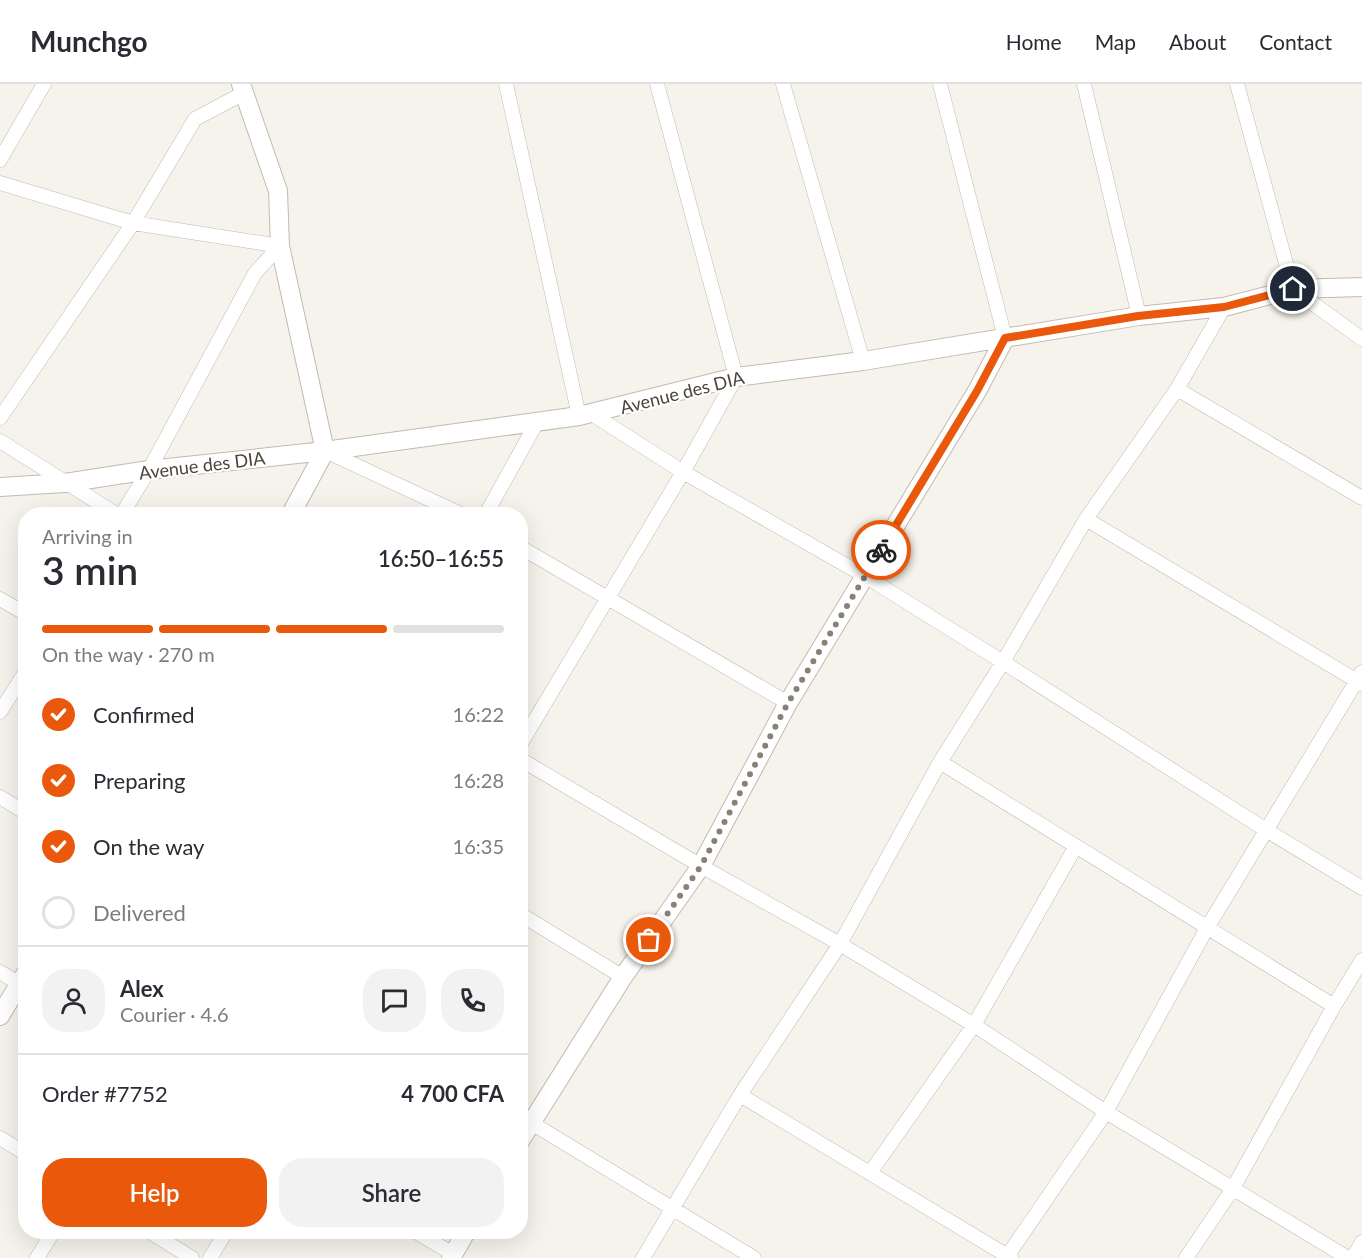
<!DOCTYPE html>
<html lang="en">
<head>
<meta charset="utf-8">
<style>
  :root { --surface:#fff; --page:#f2f2f3; --text:#2b2b33; --muted:#7c7c81; --line:#e1e1e2; --accent:#ea580c }
  body { margin:0; font-family:Lato,sans-serif; background:var(--page); color:var(--text); height:100vh; display:flex; flex-direction:column; font-size:22px; white-space:nowrap }
  * { box-sizing:border-box; margin:0 }
  p { font-size:20px; color:var(--muted) }
  .icon { flex:none; width:33px; height:33px; fill:none; stroke:currentColor; stroke-width:2; stroke-linecap:round; stroke-linejoin:round }
  .map { position:relative; flex:1; overflow:hidden }
  .drawer { position:absolute; left:18px; top:423px; width:510px; height:732px; display:flex; flex-direction:column; background:var(--surface); border-radius:24px; box-shadow:0 6px 24px #0002 }
  .drawer>* { flex:none }
  .pin { position:absolute; display:grid; place-items:center; width:51px; height:51px; color:#fff; margin:-26px; border:3px solid #fff; border-radius:50%; box-shadow:0 2px 6px #0007 }
  .courier { position:absolute; display:grid; place-items:center; width:60px; height:60px; margin:-30px; border:4px solid #ea580c; border-radius:50%; background:#fff; color:#222; box-shadow:0 2px 8px #0007 }
  .headline em { font-style:normal; font-weight:600 }
  .headline div { display:flex; flex-direction:column-reverse }
  .headline { display:flex; align-items:center; justify-content:space-between; height:102px; padding:0 24px }
  h1 { font-size:39px; font-weight:600; line-height:45px }
  .bar { display:grid; grid-template-columns:repeat(4,1fr); gap:9px 6px; align-content:center; height:72px; padding:0 24px }
  .bar i { height:8px; border-radius:4px; background:var(--line) }
  .bar .on { background:var(--accent) }
  .bar p { grid-column:span 4 }
  .line { display:flex; align-items:center; gap:15px; padding:0 24px; border-top:2px solid var(--line) }
  .line div { flex:1 }
  .round { display:grid; place-items:center; flex:none; width:63px; height:63px; border-radius:24px; background:var(--page) }
  ol { padding:0 24px; list-style:none }
  li { display:flex; align-items:center; gap:18px; height:66px }
  li p { margin-inline-start:auto }
  li .icon { padding:6px; border-radius:50%; background:var(--accent); color:#fff; stroke-width:4 }
  li:last-child { color:var(--muted) }
  li i { width:33px; height:33px; border:3px solid var(--line); border-radius:50% }
  .action { display:flex; gap:12px; margin-top:auto; padding:12px 24px }
  .action a { flex:1; height:69px; border-radius:24px; background:var(--accent); color:#fff; font-size:24px; font-weight:600; line-height:69px; text-align:center }
  .action a+a { background:var(--page); color:var(--text) }
  header { display:flex; align-items:center; gap:36px; box-sizing:border-box; height:84px; padding:0 30px; background:var(--surface); border-bottom:2px solid var(--line) }
  header strong { font-size:28px }
  nav { display:flex; gap:33px; margin-inline-start:auto; font-size:21px }
  .map>svg:first-child { display:block }
  .lines { fill:none; stroke-linecap:round; stroke-linejoin:round }
  .minor-casing { stroke:#c2bbae; stroke-width:15 }
  .tertiary-casing { stroke:#c2bbae; stroke-width:20 }
  .minor { stroke:#fff; stroke-width:14 }
  .tertiary { stroke:#fff; stroke-width:18 }
  .done { stroke:#878178; stroke-width:6; stroke-dasharray:0 10.8 }
  .route { stroke:#ea580c; stroke-width:8 }
  .labels { text-anchor:middle; dominant-baseline:central; stroke-width:4.5; stroke-linejoin:round; paint-order:stroke }
  .street-label { font-size:18px; fill:#4b4439; stroke:#fff }
</style>
</head>
<body>
<header>
<strong>Munchgo</strong>
<nav><a>Home</a><a>Map</a><a>About</a><a>Contact</a></nav>
</header>
<div class="map">
<svg width="1362" height="1174" viewBox="0 0 1362 1174">
  <rect width="100%" height="100%" fill="#f6f3ec"/>
  <g class="lines">
    <g class="minor-casing">
      <path id="minor" d="M506,0l73,332
        M783,0l80,277
        M940,0l65,254
        M1084,0l55,232
        M1237,0l56,205 69,50
        M0,76l44,-76
        M0,99l133,40 147,23
        M1177,305l185,109
        M592,330l91,58 182,104 138,86 263,168 96,58
        M0,334l133,-195 62,-104 49,-26
        M0,357l116,73
        M325,367l136,63
        M122,430l27,-44 106,-197 25,-27
        M486,430l51,-92
        M1086,435l276,165
        M520,463l268,156
        M0,515l26,15
        M0,628l26,-41
        M520,661l163,-273 53,-95 -79,-293
        M520,675l181,107 139,78 134,81 132,87 242,146
        M940,678l394,244
        M0,713l26,16
        M520,830l103,63
        M0,888l26,16
        M740,1011l271,163
        M520,1032l234,142
        M0,1054l26,16
        M870,1089l104,-148 102,-179
        M150,1148l42,26
        M416,1148l37,22
        M37,1174l16,-26
        M210,1174l16,-26
        M643,1174l97,-163 100,-151 100,-182 63,-100 83,-143 91,-130 47,-82
        M1006,1174l100,-146 101,-184 155,-256
        M1186,1174l46,-68 102,-184 28,-46
        M1353,1174l9,-16"/>
    </g>
    <g class="tertiary-casing">
      <path id="tertiary" d="M241,0l37,107 2,55 45,205 -34,63
        M0,403l65,-4 84,-13 176,-19 254,-35 157,-39 127,-16 276,-45 85,-9 69,-18 69,-2
        M0,932l26,-43
        M520,1057l103,-164 78,-111 87,-163 189,-312 28,-53
        M451,1174l15,-26"/>
    </g>
    <use href="#minor" class="minor"/>
    <use href="#tertiary" class="tertiary"/>
  </g>
  <g class="lines">
    <path class="done" d="M649,856l52,-74 87,-163 93,-153"/>
    <path class="route" d="M881,466l96,-159 28,-53 133,-22 86,-9 69,-18"/>
  </g>
  <g class="labels">
    <g class="street-label">
      <text transform="translate(682 308) rotate(-14)">Avenue des DIA</text>
      <text transform="translate(202 381) rotate(-7)">Avenue des DIA</text>
    </g>
  </g>
</svg>
<div class="pin" style="left:649px;top:856px;background:#ea580c"><svg class="icon" aria-label="bag" viewBox="0 0 24 24"><path d="M5 8h14l-1 12H6zM9 8a3 3 0 0 1 6 0"/></svg></div>
<div class="pin" style="left:1293px;top:205px;background:#1f2937"><svg class="icon" aria-label="home" viewBox="0 0 24 24"><path d="M3 11l9-7 9 7M6 9v11h12V9"/></svg></div>
<div class="courier" style="left:881px;top:466px"><svg class="icon" aria-label="bike" viewBox="0 0 24 24"><circle cx="6" cy="16" r="4"/><circle cx="18" cy="16" r="4"/><path d="M6 16l4-8h5l3 8M10 8l3 8H6M13 5h3"/></svg></div>
<section class="drawer">
<div class="headline"><div><h1>3 min</h1><p>Arriving in</p></div><em>16:50–16:55</em></div>
<div class="bar"><i class="on"></i><i class="on"></i><i class="on"></i><i></i><p>On the way · 270 m</p></div>
<ol>
<li><svg class="icon" aria-label="check" viewBox="0 0 24 24"><path d="M5 12l5 5 9-10"/></svg>Confirmed<p>16:22</p></li>
<li><svg class="icon" aria-label="check" viewBox="0 0 24 24"><path d="M5 12l5 5 9-10"/></svg>Preparing<p>16:28</p></li>
<li><svg class="icon" aria-label="check" viewBox="0 0 24 24"><path d="M5 12l5 5 9-10"/></svg>On the way<p>16:35</p></li>
<li><i></i>Delivered</li>
</ol>
<div class="line" style="height:108px"><a class="round"><svg class="icon" aria-label="person" viewBox="0 0 24 24"><circle cx="12" cy="8" r="4"/><path d="M4 21q1-7 8-7t8 7"/></svg></a><div><b>Alex</b><p>Courier · 4.6</p></div><a class="round"><svg class="icon" aria-label="chat" viewBox="0 0 24 24"><path d="M4 5h16v11H9l-5 4z"/></svg></a><a class="round"><svg class="icon" aria-label="phone" viewBox="0 0 24 24"><path d="M5 4h4l2 5-3 2q2 4 5 5l2-3 5 2v4C11 20 4 13 5 4z"/></svg></a></div>
<div class="line" style="height:78px"><div>Order #7752</div><b>4 700 CFA</b></div>
<div class="action"><a>Help</a><a>Share</a></div>
</section>
</div>
</body>
</html>
